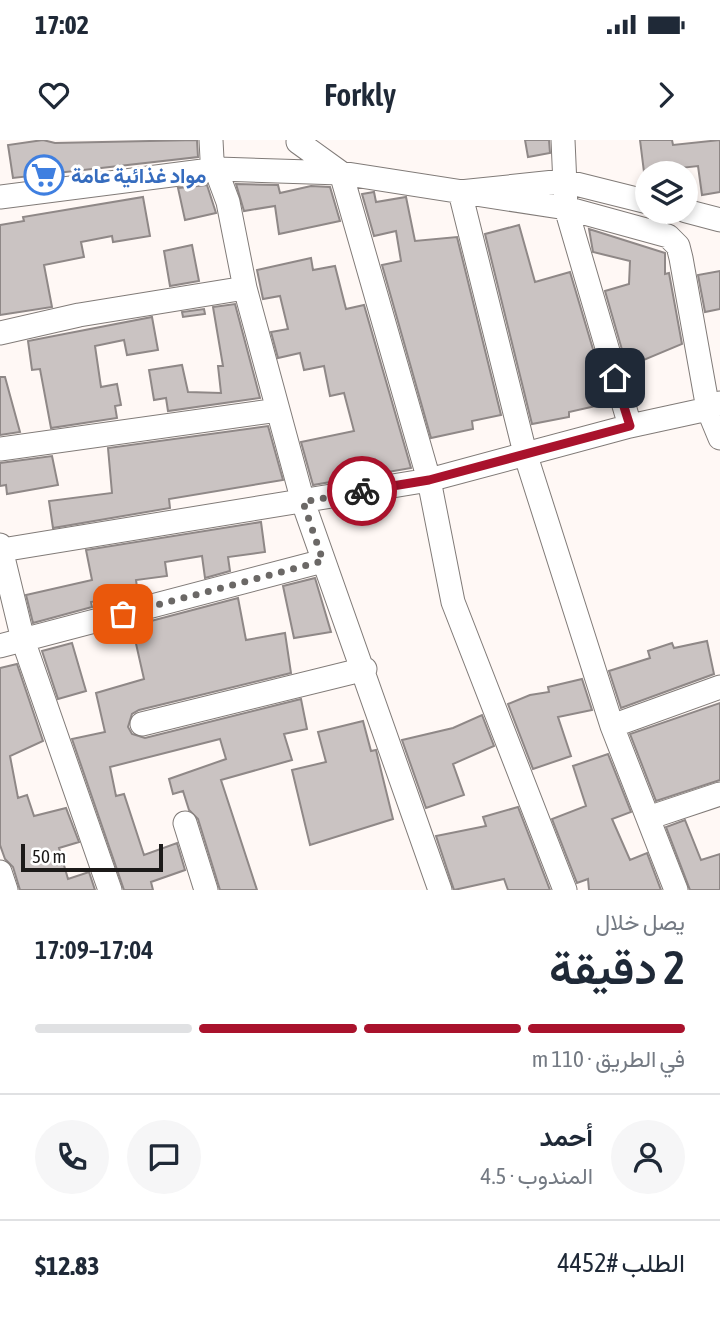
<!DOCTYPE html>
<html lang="ar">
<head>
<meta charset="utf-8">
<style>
  :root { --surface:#fff; --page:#f6f6f7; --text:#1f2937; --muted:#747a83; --line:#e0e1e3; --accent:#a9122c }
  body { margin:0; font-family:"Asap Condensed",Vazirmatn,sans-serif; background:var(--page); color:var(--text); direction:rtl; height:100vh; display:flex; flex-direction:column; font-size:26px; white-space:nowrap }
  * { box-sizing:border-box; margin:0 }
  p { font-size:23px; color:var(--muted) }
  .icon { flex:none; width:38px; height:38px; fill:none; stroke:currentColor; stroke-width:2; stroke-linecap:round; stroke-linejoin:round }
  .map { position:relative; height:750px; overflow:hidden; direction:ltr }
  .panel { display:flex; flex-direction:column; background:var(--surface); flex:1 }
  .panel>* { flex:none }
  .fabs { position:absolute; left:635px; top:21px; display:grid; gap:14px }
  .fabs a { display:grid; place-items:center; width:63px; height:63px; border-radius:50%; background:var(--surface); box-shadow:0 4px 10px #0003; font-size:35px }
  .scale { position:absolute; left:21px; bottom:18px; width:142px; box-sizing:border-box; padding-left:7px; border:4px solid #1c1a19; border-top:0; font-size:19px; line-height:24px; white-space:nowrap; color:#1c1a19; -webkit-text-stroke:5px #fff; paint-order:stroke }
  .pin { position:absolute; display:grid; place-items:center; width:60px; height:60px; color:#fff; margin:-30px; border-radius:14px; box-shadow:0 4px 10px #0006 }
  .courier { position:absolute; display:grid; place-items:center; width:70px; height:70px; margin:-35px; border:5px solid #a9122c; border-radius:50%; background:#fff; color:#222; box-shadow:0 2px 9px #0007 }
  .head em { font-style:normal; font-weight:600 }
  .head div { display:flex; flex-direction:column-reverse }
  .head { display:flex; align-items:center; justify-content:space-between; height:119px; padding:0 35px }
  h1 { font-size:46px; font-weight:600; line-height:52px }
  .bar { display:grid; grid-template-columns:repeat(4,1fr); gap:10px 7px; align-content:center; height:84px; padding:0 35px }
  .bar i { height:9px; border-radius:5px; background:var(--line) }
  .bar .on { background:var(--accent) }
  .bar p { grid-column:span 4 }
  .line { display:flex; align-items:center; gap:18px; padding:0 35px; border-top:2px solid var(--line) }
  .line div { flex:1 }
  .round { display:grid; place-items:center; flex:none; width:74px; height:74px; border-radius:37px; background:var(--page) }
  .status { display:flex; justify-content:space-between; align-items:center; height:49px; padding:0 35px; background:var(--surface); direction:ltr }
  .status svg { height:19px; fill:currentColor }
  header { display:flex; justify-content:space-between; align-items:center; height:91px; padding:0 35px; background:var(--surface); font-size:32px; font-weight:600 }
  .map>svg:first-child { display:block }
  .building { fill:#cac3c2; stroke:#8f8887; stroke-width:2 }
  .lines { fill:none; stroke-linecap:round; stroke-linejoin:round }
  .minor-casing { stroke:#817b78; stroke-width:25 }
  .minor { stroke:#fff; stroke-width:23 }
  .done { stroke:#6b6866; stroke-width:7; stroke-dasharray:0 12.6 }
  .route { stroke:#a9122c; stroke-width:9 }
  .labels { text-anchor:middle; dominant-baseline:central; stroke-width:6; stroke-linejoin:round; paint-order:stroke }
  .shop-label { font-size:21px; font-weight:bold; fill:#366cbe; stroke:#fff; text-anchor:start }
</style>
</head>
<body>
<div class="status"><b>17:02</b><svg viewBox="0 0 49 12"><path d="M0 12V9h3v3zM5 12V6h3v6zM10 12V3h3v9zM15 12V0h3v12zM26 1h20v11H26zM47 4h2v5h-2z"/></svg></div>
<header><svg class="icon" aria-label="forward" viewBox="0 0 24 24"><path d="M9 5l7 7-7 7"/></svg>Forkly<svg class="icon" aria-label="heart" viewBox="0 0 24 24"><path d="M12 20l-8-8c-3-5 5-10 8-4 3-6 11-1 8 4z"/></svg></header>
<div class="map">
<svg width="720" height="750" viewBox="0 0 720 750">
  <rect width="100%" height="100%" fill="#fff8f5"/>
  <path class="building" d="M43,0l12,3 142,-3 1,17 -185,21 -5,-33z
    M525,0h24l1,13 -22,4z
    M640,0h32l1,5 47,-5v52l-18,3 -4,-29 -54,6z
    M236,44l42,1 2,8 31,-7 19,1 10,34 -61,13 -4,-28 -31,5z
    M207,45l9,28 -31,7 -7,-32z
    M374,52l2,10 30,-5 9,44 42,-4 44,178 -29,6 1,8 -42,9 -49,-173 19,-4 -5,-30 -22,5 -12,-42z
    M143,57l7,39 -37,6 -1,-6 -31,6 3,15 -40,8 8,42 -52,8v-90l24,-4 -1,-4z
    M519,85l16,57 35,-10 39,131 -40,9v5l-37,7 -47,-190z
    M589,89l76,24v21l4,-1 13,71 -55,23 -22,-76 24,-7 1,-23 -37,-9z
    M192,105l7,36 -29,5 -6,-35z
    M311,118l2,12 22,-4 11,43 18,-4 47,163 -98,17 -12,-43 53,-11 -10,-38 -14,3 -6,-30 -20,4 -4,-17 -22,5 -7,-26 17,-3 -8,-33 -17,3 -6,-29z
    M720,131v38l-15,3 -7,-37z
    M235,164l25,94 -92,13 -2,-13 -12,2 -5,-30 33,-5 6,27 33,1 -3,-27h5l-10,-59z
    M204,169l1,5 -22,3 -1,-5z
    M152,177l6,33 -31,5 -3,-15 -29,6 6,41 16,-3 4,21 -6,1 2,12 -66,10 -11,-59 -8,1 -4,-29z
    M0,237h5l15,55 -20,3z
    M268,286l15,54 -114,19 1,9 -117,20 -4,-27 63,-8 -4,-45z
    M52,316l6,29 -51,9 -1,-9 -6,1v-23z
    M261,382l4,30 -37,5 2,14 -25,7 -3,-22 -37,6 2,14 -31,4 2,14 -47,8 1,5 -59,16 -7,-28 66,-15 -6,-30z
    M315,438l16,54 -37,6 -11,-52z
    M238,458l8,42 39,-7 6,40 -152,37 -7,4 -4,13 4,7 13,4 156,-39 6,30 -23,5 8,26 -71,20 36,110h-37l-22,-71 -9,-9 -6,-19 -10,3 -4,-15 57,-20 -6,-20 -110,28 6,29 8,-2 20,61 33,-12 8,27 -34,12 2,8h-29l-52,-151 33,-7 -9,-39 48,-14 -12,-53z
    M707,501l7,33 -93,34 -12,-37 41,-13 -2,-7 24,-8 2,5z
    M72,503l14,48 -28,8 -16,-48z
    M17,524l26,77 -33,15 8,42 9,-3 7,21 32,-8 13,34 -20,6 9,31 21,-7 6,18h-75l-7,-23 -8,-8 -5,-14v-177z
    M582,539l10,31 -34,7 13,39 -38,13 -25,-65 22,-9 19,-3 -1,-5z
    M720,563v77l-64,21 -26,-67z
    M482,575l12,31 -41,18 11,31 -38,13 -24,-68 51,-12z
    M363,581l8,30 5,-1 17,69 -83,26 -18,-75 34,-8 -8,-30z
    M608,614l23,58 -19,7 18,41 17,-7 14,37h-72l-1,-11 -11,4 -25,-64 34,-13 -13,-40z
    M518,667l32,83h-42l-4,-11 -50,11 -18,-54 50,-10 -3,-9z
    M685,680l16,40 19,-6v36h-30l-24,-63z"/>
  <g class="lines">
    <g class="minor-casing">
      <path id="minor" d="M211,0l1,19 16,43 17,86 58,214 137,388
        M298,2l43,31 88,307 24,122 112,288
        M0,57l218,-28 123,4 225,35 102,28 10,10 3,12 27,151 12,29
        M648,62l-84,-21 -104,11 65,261 87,273 64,164
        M686,71l34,9
        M0,193l79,-18 166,-27
        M630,286l78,-17 12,-6
        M0,309l278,-39
        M0,405l23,95 87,250
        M2,410l427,-70 201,-54 -64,-218 -3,-68
        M0,506l323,-85
        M142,584l223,-55
        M612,586l108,-39
        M648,678l72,-24
        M185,683l21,67
        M0,732l6,18"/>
    </g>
    <use href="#minor" class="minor"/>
  </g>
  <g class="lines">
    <path class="done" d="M123,474l200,-53 -20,-59 59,-11"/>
    <path class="route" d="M362,351l67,-11 201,-54 -15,-48"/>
  </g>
  <defs>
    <g id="supermarket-ring" transform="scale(2.0125)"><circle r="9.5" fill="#fff" stroke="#3f7fe0" stroke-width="1.5"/><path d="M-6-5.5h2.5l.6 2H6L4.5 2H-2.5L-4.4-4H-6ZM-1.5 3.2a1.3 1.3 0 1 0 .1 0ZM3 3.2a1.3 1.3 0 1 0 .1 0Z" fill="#3f7fe0"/></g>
  </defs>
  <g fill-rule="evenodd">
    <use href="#supermarket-ring" x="44" y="35"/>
  </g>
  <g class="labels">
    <g class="shop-label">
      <text x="71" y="35">مواد غذائية عامة</text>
    </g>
  </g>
</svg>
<div class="fabs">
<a><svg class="icon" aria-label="layers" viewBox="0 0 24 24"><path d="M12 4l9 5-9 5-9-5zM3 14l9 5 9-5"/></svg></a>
</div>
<div class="scale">50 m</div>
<div class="pin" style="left:123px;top:474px;background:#ea580c"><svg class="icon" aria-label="bag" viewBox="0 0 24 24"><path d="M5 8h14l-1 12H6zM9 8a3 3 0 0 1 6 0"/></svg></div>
<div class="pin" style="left:615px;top:238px;background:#1f2937"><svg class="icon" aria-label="home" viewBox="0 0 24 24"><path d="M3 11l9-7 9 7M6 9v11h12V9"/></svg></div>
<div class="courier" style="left:362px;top:351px"><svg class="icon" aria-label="bike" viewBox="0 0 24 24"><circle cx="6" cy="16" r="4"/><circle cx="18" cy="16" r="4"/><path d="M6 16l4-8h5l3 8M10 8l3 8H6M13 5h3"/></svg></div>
</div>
<section class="panel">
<div class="head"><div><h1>2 دقيقة</h1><p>يصل خلال</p></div><em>17:04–17:09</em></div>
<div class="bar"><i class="on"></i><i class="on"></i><i class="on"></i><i></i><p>في الطريق · 110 m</p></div>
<div class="line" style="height:126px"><a class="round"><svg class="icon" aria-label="person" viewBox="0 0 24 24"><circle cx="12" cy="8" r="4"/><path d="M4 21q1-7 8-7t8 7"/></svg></a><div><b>أحمد</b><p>المندوب · 4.5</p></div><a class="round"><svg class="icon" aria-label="chat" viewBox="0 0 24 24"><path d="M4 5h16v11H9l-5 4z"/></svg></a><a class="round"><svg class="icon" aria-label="phone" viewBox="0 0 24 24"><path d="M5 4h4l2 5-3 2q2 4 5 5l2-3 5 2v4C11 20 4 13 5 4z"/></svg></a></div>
<div class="line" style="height:91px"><div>الطلب #4452</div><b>$12.83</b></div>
</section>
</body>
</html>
